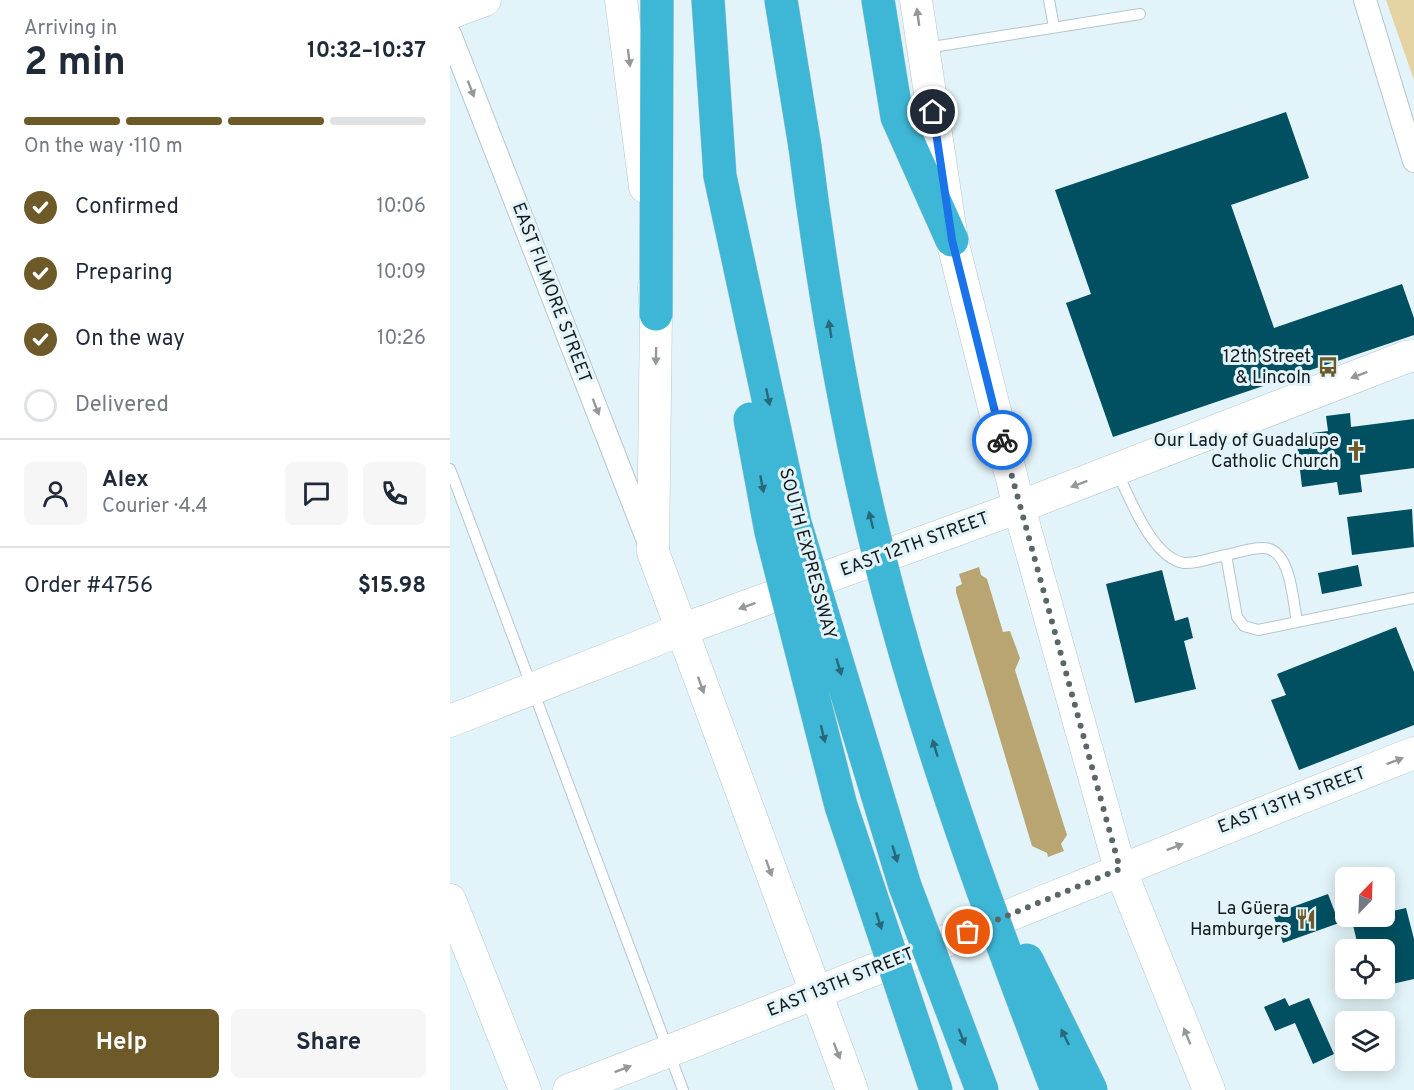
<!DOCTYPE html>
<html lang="en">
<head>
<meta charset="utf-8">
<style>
  :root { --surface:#fff; --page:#f6f6f7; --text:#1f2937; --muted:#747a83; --line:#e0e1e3; --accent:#6d5a28 }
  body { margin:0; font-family:Overpass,sans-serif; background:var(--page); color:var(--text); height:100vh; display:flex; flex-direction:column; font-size:22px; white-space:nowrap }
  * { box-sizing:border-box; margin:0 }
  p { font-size:20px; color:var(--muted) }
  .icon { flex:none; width:33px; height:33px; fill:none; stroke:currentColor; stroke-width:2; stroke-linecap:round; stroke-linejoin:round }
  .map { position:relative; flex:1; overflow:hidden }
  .side { display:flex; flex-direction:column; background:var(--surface); width:450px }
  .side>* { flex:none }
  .needle { width:39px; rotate:23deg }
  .fabs { position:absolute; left:885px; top:867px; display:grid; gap:12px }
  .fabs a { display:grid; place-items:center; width:60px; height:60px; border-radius:9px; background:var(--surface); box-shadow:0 3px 15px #0003; font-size:30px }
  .pin { position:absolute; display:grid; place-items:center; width:51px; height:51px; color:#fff; margin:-26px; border:3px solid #fff; border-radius:50%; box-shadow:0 2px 6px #0007 }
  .courier { position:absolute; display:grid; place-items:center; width:60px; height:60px; margin:-30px; border:4px solid #1a73e8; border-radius:50%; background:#fff; color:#222; box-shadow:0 2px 8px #0007 }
  .summary em { font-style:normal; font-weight:700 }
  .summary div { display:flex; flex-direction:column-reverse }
  .summary { display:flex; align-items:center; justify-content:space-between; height:102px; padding:0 24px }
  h1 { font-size:39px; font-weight:700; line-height:45px }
  .bar { display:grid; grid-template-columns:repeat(4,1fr); gap:9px 6px; align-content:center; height:72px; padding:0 24px }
  .bar i { height:8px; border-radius:4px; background:var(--line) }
  .bar .selected { background:var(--accent) }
  .bar p { grid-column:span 4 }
  .line { display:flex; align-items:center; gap:15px; padding:0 24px; border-top:2px solid var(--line) }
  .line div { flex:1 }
  .round { display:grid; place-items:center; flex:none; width:63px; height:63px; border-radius:9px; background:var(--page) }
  ol { padding:0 24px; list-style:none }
  li { display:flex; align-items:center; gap:18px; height:66px }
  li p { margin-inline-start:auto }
  li .icon { padding:6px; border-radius:50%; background:var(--accent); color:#fff; stroke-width:4 }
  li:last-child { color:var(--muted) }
  li i { width:33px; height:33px; border:3px solid var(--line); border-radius:50% }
  .action { display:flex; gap:12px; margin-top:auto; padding:12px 24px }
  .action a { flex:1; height:69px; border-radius:9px; background:var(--accent); color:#fff; font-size:24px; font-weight:700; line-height:69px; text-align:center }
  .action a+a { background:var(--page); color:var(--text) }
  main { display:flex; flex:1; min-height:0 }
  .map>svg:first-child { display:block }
  .green { fill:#e6d3a3 }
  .water { fill:#b9a572 }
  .building { fill:#015061 }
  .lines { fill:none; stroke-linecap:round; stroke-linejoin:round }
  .lane-casing { stroke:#b5c6cb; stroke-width:12 }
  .street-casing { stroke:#b5c6cb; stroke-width:24 }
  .secondary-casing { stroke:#b5c6cb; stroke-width:33 }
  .highway-casing { stroke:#d0d1d1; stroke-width:34 }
  .lane { stroke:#fff; stroke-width:10 }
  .street { stroke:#fff; stroke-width:22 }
  .secondary { stroke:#fff; stroke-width:32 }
  .highway { stroke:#3eb7d6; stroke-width:33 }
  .highway-bridge-casing { stroke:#d0d1d1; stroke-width:34; stroke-linecap:butt }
  .highway-bridge { stroke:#3eb7d6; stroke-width:33 }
  .oneway { fill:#959898 }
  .oneway2 { fill:#286878 }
  .done { stroke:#5b6669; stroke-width:6; stroke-dasharray:0 10.8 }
  .route { stroke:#1a73e8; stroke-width:8 }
  .labels { text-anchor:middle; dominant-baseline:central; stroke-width:6; stroke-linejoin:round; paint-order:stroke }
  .street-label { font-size:18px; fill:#131a1b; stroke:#e2f4f9 }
  .poi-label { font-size:18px; fill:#131a1b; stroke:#e2f4f9; text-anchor:end }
</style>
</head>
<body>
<main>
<section class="side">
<div class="summary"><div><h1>2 min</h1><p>Arriving in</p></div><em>10:32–10:37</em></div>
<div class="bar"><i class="selected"></i><i class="selected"></i><i class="selected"></i><i></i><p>On the way · 110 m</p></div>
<ol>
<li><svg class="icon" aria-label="check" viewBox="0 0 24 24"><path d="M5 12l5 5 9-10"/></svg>Confirmed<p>10:06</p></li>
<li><svg class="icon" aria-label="check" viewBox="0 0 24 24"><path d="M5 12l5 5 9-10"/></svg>Preparing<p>10:09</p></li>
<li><svg class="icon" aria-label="check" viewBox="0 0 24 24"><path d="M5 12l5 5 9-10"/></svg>On the way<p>10:26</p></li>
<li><i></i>Delivered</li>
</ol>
<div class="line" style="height:108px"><a class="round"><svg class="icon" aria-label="person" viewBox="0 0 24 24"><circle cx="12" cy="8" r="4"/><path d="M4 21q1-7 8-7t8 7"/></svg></a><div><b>Alex</b><p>Courier · 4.4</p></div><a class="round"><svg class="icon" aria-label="chat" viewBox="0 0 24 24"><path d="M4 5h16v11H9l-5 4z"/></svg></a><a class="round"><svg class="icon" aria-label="phone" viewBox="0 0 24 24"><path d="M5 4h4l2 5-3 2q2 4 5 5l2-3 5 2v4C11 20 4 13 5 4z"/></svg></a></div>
<div class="line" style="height:78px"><div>Order #4756</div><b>$15.98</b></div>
<div class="action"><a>Help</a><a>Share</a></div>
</section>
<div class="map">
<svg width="964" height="1090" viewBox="0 0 964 1090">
  <rect width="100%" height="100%" fill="#e2f4f9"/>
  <path class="green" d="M936,0h28v80z"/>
  <path class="water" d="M529,567l2,8 6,4 16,53 7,-1 10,27 -5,12 52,165 -6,9 3,7 -16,6 -1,-4 -15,-7 -76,-254v-5l6,-3 -3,-10z"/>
  <path class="building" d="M836,112l23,66 -78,27 43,123 128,-44 12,34v17l-301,102 -47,-134 25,-9 -36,-104z
    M900,413l1,14 63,-8v49l-54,7 2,17 -23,3 -2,-13 -35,5 -6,-52 32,-4 -2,-15z
    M962,509l2,38 -62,8 -5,-38z
    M908,565l4,21 -40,8 -4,-21z
    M712,570l13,51 13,-4 5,21 -9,3 12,48 -61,14 -29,-119z
    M946,627l18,45v53l-115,45 -28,-70 15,-5 -9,-21z
    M878,894l11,29 -56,20 -10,-29z
    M956,908l8,31v40l-22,5 -4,-18 -4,1v-17h-25l-7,-29 32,-5v-3z
    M835,998l4,8 20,-8 25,56 -21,10 -18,-41 -20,8 -11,-24z"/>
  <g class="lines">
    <g class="lane-casing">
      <path id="lane" d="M599,0l5,27
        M476,48l214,-34
        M0,469l233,621
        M667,472c13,26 35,86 67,91 12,1 30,-6 42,-8l11,62 7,9 14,4 156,-32
        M776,555c12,-2 26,-8 38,-7 27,1 29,53 33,74"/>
    </g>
    <g class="street-casing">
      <path id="street" d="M915,0l49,161
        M0,34l198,507"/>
    </g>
    <g class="secondary-casing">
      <path id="secondary" d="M171,0l24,187
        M466,0l36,240 67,267 101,362 89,221
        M0,13l35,-13
        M204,287l2,27 -3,238 199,538
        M0,721l231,-91 338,-123 387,-150 8,-1
        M0,900l75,190
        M119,1090c283,-109 563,-226 845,-337"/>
    </g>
    <g class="highway-casing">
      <path id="highway" d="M258,0l12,176
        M331,0l24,147
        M428,0l19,117 55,123
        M206,314l1,-314"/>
    </g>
    <use href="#lane" class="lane"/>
    <use href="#street" class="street"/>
    <use href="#secondary" class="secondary"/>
    <use href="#highway" class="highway"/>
    <g class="highway-bridge-casing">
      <path id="highway-bridge" d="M355,147c20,160 48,318 91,473 44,160 102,315 161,470
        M270,176l75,347 110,363 77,204
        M300,419l21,113 70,274 95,284
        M577,960l64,130"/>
    </g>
    <use href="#highway-bridge" class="highway-bridge"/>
  </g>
  <defs><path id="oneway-solid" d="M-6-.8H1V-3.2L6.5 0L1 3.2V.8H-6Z" transform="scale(1.5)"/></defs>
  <g class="oneway">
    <use href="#oneway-solid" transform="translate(468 17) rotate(-98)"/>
    <use href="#oneway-solid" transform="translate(179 58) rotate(83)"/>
    <use href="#oneway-solid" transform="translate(21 89) rotate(69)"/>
    <use href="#oneway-solid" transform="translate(206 356) rotate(91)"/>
    <use href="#oneway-solid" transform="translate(909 375) rotate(159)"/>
    <use href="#oneway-solid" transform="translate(146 407) rotate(69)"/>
    <use href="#oneway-solid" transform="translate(629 484) rotate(159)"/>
    <use href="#oneway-solid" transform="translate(297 606) rotate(160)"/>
    <use href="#oneway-solid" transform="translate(251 685) rotate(70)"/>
    <use href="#oneway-solid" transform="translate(945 761) rotate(-21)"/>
    <use href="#oneway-solid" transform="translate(725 847) rotate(-21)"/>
    <use href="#oneway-solid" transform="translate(319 868) rotate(70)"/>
    <use href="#oneway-solid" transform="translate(737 1036) rotate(-112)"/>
    <use href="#oneway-solid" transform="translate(387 1051) rotate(69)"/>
    <use href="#oneway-solid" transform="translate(173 1069) rotate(-21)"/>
  </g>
  <g class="oneway2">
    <use href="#oneway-solid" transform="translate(380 329) rotate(-99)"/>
    <use href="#oneway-solid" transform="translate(318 397) rotate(78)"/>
    <use href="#oneway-solid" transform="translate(312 484) rotate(79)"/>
    <use href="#oneway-solid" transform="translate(421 520) rotate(-104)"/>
    <use href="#oneway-solid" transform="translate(389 667) rotate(73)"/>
    <use href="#oneway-solid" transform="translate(373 734) rotate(76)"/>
    <use href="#oneway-solid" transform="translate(485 748) rotate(-107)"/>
    <use href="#oneway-solid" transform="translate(445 854) rotate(73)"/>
    <use href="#oneway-solid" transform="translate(429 921) rotate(72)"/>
    <use href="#oneway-solid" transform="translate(512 1037) rotate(69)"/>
    <use href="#oneway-solid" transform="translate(615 1037) rotate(-116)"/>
  </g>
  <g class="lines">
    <path class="done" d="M518,932l152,-63 -118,-429"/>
    <path class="route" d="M483,112l19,128 50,200"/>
  </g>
  <defs>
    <g id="bus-bare" transform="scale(1.62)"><path d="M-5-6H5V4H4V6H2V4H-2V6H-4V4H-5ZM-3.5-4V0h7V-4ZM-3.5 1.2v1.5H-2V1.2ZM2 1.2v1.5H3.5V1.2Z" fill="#6d5a28" stroke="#e2f4f9" stroke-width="2.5" paint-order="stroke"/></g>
    <g id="church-bare" transform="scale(1.62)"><path d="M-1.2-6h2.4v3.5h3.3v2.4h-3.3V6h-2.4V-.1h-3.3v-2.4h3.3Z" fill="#6d5a28" stroke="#e2f4f9" stroke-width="2.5" paint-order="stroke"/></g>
    <g id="restaurant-bare" transform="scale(1.62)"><path d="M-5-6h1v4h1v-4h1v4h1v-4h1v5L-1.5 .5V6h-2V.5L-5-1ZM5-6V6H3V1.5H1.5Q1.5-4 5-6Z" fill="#6d5a28" stroke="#e2f4f9" stroke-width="2.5" paint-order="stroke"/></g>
  </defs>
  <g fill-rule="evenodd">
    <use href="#bus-bare" x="878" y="367"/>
    <use href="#church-bare" x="906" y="451"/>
    <use href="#restaurant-bare" x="856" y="919"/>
  </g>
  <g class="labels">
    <g class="street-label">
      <text transform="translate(101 293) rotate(69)">EAST FILMORE STREET</text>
      <text transform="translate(465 545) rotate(-20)">EAST 12TH STREET</text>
      <text transform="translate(357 554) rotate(75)">SOUTH EXPRESSWAY</text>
      <text transform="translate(842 801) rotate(-21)">EAST 13TH STREET</text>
      <text transform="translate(391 983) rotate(-22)">EAST 13TH STREET</text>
    </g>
    <g class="poi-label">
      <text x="861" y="357">12th Street<tspan x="861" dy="21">&amp; Lincoln</tspan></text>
      <text x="889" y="441">Our Lady of Guadalupe<tspan x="889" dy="21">Catholic Church</tspan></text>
      <text x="839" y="909">La Güera<tspan x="839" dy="21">Hamburgers</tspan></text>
    </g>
  </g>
</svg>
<div class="fabs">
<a><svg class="needle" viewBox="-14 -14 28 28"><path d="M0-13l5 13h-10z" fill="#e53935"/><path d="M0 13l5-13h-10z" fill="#747a83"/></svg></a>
<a><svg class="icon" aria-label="locate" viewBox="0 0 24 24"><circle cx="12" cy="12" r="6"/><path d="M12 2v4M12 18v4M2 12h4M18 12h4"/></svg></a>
<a><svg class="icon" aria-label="layers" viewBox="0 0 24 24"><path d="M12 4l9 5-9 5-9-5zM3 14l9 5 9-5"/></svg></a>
</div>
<div class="pin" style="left:518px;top:932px;background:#ea580c"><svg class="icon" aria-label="bag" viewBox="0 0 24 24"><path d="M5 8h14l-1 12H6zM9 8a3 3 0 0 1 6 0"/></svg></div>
<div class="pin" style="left:483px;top:112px;background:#1f2937"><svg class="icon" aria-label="home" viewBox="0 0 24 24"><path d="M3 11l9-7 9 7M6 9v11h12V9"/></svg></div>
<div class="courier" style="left:552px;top:440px"><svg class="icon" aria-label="bike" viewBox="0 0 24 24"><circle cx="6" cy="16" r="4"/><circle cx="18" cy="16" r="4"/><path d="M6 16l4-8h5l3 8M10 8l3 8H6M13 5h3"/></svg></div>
</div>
</main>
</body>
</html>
